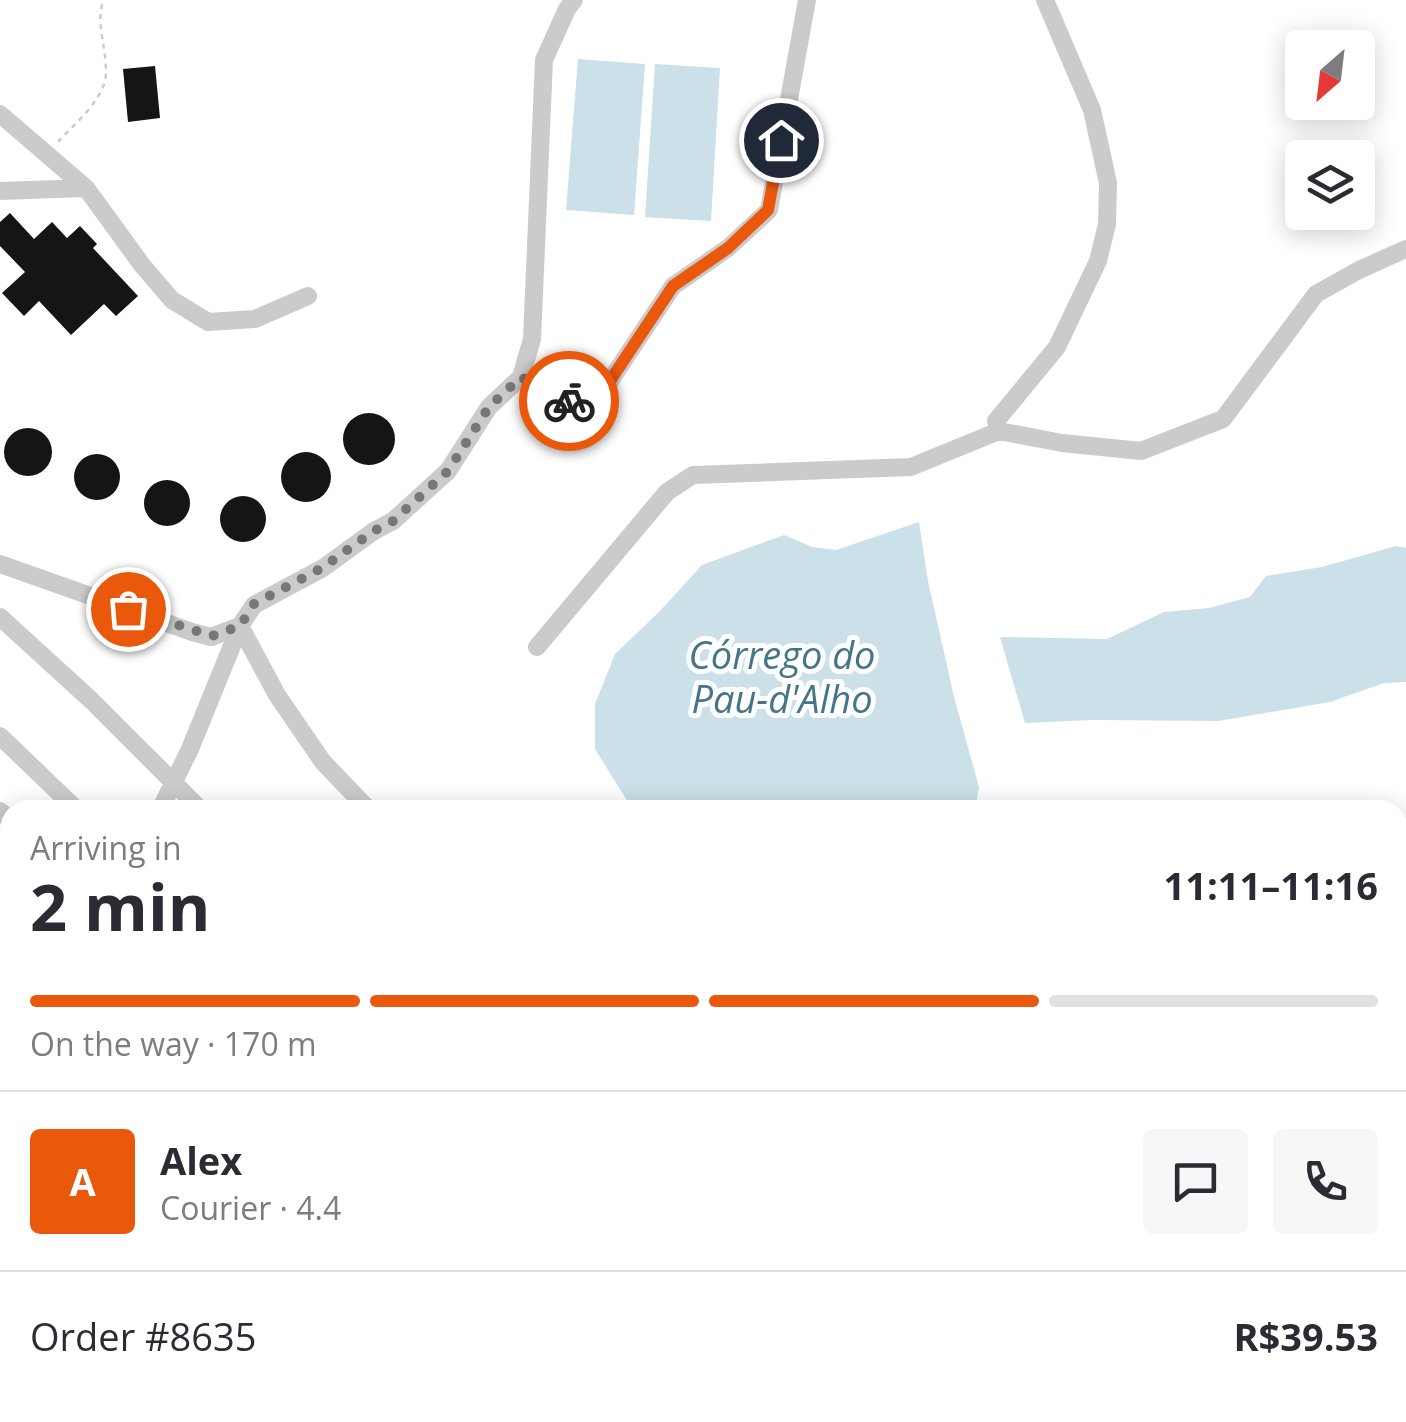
<!DOCTYPE html>
<html lang="en">
<head>
<meta charset="utf-8">
<style>
  :root { --surface:#fff; --page:#f7f7f7; --text:#2b2b33; --muted:#7c7c81; --line:#e1e1e2; --accent:#ea580c }
  body { margin:0; font-family:"Open Sans",sans-serif; background:var(--page); color:var(--text); height:100vh; display:flex; flex-direction:column; font-size:38px; white-space:nowrap }
  * { box-sizing:border-box; margin:0 }
  p { font-size:32px; color:var(--muted) }
  .icon { flex:none; width:55px; height:55px; fill:none; stroke:currentColor; stroke-width:2; stroke-linecap:round; stroke-linejoin:round }
  .map { position:relative; flex:1; overflow:hidden }
  .details { position:absolute; left:0px; top:800px; width:1408px; height:622px; display:flex; flex-direction:column; background:var(--surface); border-radius:30px 30px 0 0; box-shadow:0 5px 25px #0003 }
  .details>* { flex:none }
  .needle { width:65px; rotate:208deg }
  .fabs { position:absolute; left:1285px; top:30px; display:grid; gap:20px }
  .fabs a { display:grid; place-items:center; width:90px; height:90px; border-radius:10px; background:var(--surface); box-shadow:0 5px 25px #0003; font-size:50px }
  .pin { position:absolute; display:grid; place-items:center; width:85px; height:85px; color:#fff; margin:-42px; border:5px solid #fff; border-radius:50%; box-shadow:0 2px 10px #0007 }
  .courier { position:absolute; display:grid; place-items:center; width:100px; height:100px; margin:-50px; border:8px solid #ea580c; border-radius:50%; background:#fff; color:#222; box-shadow:0 2px 12px #0007 }
  .summary em { font-style:normal; font-weight:700 }
  .summary div { display:flex; flex-direction:column-reverse }
  .summary { display:flex; align-items:center; justify-content:space-between; height:170px; padding:0 30px }
  h1 { font-size:65px; font-weight:700; line-height:75px }
  .bar { display:grid; grid-template-columns:repeat(4,1fr); gap:15px 10px; align-content:center; height:120px; padding:0 30px }
  .bar i { height:12px; border-radius:8px; background:var(--line) }
  .bar .selected { background:var(--accent) }
  .bar p { grid-column:span 4 }
  .line { display:flex; align-items:center; gap:25px; padding:0 30px; border-top:2px solid var(--line) }
  .line div { flex:1 }
  .round { display:grid; place-items:center; flex:none; width:105px; height:105px; border-radius:10px; background:var(--page) }
  .map>svg:first-child { display:block }
  .water { fill:#cbe0e8 }
  .lines { fill:none; stroke-linecap:round; stroke-linejoin:round }
  .stream { stroke:#cbe0e8; stroke-width:4 }
  .building { fill:#151515 }
  .path { stroke:#cbcbcb; stroke-width:2.5; stroke-dasharray:5 5; stroke-linecap:butt }
  .minor { stroke:#cbcbcb; stroke-width:18 }
  .major { stroke:#a6a6a6; stroke-width:22 }
  .highway { stroke:#959595; stroke-width:25 }
  .done { stroke:#777; stroke-width:10; stroke-dasharray:0 18 }
  .route { stroke:#ea580c; stroke-width:12 }
  .labels { text-anchor:middle; dominant-baseline:central; stroke-width:10; stroke-linejoin:round; paint-order:stroke }
  .water-label { font-size:38px; font-style:italic; fill:#457687; stroke:#fff }
</style>
</head>
<body>
<div class="map">
<svg width="1406" height="1422" viewBox="0 0 1406 1422">
  <rect width="100%" height="100%" fill="#fff"/>
  <path class="water" d="M578,59l67,5 -11,151 -68,-5z
    M655,64l65,4 -9,153 -66,-4z
    M919,522l9,59 26,116 25,90 -4,23h-342l-38,-61v-45l20,-50 45,-43 42,-46 82,-30 28,12 24,3z
    M1396,546l10,2v134l-22,1 -54,19 -112,19 -125,-1 -68,3 -25,-86 107,2 57,-27 45,-4 41,-11 16,-21 56,-9z"/>
  <g class="lines">
    <path class="stream" d="M445,1422l3,-10"/>
  </g>
  <path class="building" d="M155,66l5,52 -32,4 -5,-53z
    M10,213l24,26 18,-17 15,16 13,-12 17,18 -4,4 45,48 -22,20 -12,-12 -33,31 -32,-34 -15,15 -22,-23 23,-21 -25,-26v-24z
    M343 439a26 26 0 1 1 52 0a26 26 0 1 1-52 0Z
    M4 452a24 24 0 1 1 48 0a24 24 0 1 1-48 0Z
    M281 477a25 25 0 1 1 50 0a25 25 0 1 1-50 0Z
    M74 477a23 23 0 1 1 46 0a23 23 0 1 1-46 0Z
    M144 503a23 23 0 1 1 46 0a23 23 0 1 1-46 0Z
    M220 519a23 23 0 1 1 46 0a23 23 0 1 1-46 0Z"/>
  <g class="lines">
    <path class="path" d="M58,142c16,-18 49,-44 48,-71 0,-26 -10,-44 -3,-71"/>
    <path class="minor" d="M1045,0l47,110 16,73 -1,41 -9,37 -41,86 -61,74 3,10 63,12 79,8 82,-32 93,-125 43,-24 47,-21
      M0,114l86,74 56,77 30,35 36,22 47,-3 53,-23
      M0,191l86,-3
      M521,377c37,23 39,27 81,16l71,-107 55,-38 41,-38 38,-210
      M0,564l192,68 19,5 29,-11 14,-21 69,-37 51,-37 19,-10 55,-50 41,-64 32,-30 11,-38 12,-279 23,-51 7,-9
      M0,617l92,84 109,109
      M240,626l37,69 46,67 46,48
      M537,647l130,-155 26,-17 218,-8 88,-36
      M0,736l77,74
      M160,810l30,-61 50,-123
      M0,811l10,9
      M0,892l10,7
      M0,958l10,9
      M0,1151l10,9
      M0,1203l10,8
      M94,1412l10,10
      M286,1412l10,10
      M1154,1412l8,10
      M1185,1412l2,10
      M2,1422l10,-10
      M379,1422l10,-10
      M522,1422l2,-10
      M621,1422l2,-10
      M650,1422l1,-10
      M705,1422v-10
      M719,1422v-10
      M936,1422l25,-10
      M1018,1422l28,-10
      M1077,1422l30,-10"/>
    <path class="major" d="M1398,1166l8,1
      M1398,1192l8,1"/>
    <path class="highway" d="M1398,1136l8,-6
      M1398,1223l8,12"/>
  </g>
  <g class="lines">
    <path class="done" d="M128,609l84,27 28,-10 14,-22 68,-36 52,-37 19,-10 55,-50 41,-64 32,-30 34,20 14,4"/>
    <path class="route" d="M569,401l33,-8 71,-107 55,-38 40,-38 13,-70"/>
  </g>
  <g class="labels">
    <g class="water-label">
      <text x="782" y="654">Córrego do<tspan x="782" dy="44">Pau-d'Alho</tspan></text>
    </g>
  </g>
</svg>
<div class="fabs">
<a><svg class="needle" viewBox="-14 -14 28 28"><path d="M0-13l5 13h-10z" fill="#e53935"/><path d="M0 13l5-13h-10z" fill="#7c7c81"/></svg></a>
<a><svg class="icon" aria-label="layers" viewBox="0 0 24 24"><path d="M12 4l9 5-9 5-9-5zM3 14l9 5 9-5"/></svg></a>
</div>
<div class="pin" style="left:128px;top:609px;background:#ea580c"><svg class="icon" aria-label="bag" viewBox="0 0 24 24"><path d="M5 8h14l-1 12H6zM9 8a3 3 0 0 1 6 0"/></svg></div>
<div class="pin" style="left:781px;top:140px;background:#1f2937"><svg class="icon" aria-label="home" viewBox="0 0 24 24"><path d="M3 11l9-7 9 7M6 9v11h12V9"/></svg></div>
<div class="courier" style="left:569px;top:401px"><svg class="icon" aria-label="bike" viewBox="0 0 24 24"><circle cx="6" cy="16" r="4"/><circle cx="18" cy="16" r="4"/><path d="M6 16l4-8h5l3 8M10 8l3 8H6M13 5h3"/></svg></div>
<section class="details">
<div class="summary"><div><h1>2 min</h1><p>Arriving in</p></div><em>11:11–11:16</em></div>
<div class="bar"><i class="selected"></i><i class="selected"></i><i class="selected"></i><i></i><p>On the way · 170 m</p></div>
<div class="line" style="height:180px"><b class="round" style="background:var(--accent);color:#fff">A</b><div><b>Alex</b><p>Courier · 4.4</p></div><a class="round"><svg class="icon" aria-label="chat" viewBox="0 0 24 24"><path d="M4 5h16v11H9l-5 4z"/></svg></a><a class="round"><svg class="icon" aria-label="phone" viewBox="0 0 24 24"><path d="M5 4h4l2 5-3 2q2 4 5 5l2-3 5 2v4C11 20 4 13 5 4z"/></svg></a></div>
<div class="line" style="height:130px"><div>Order #8635</div><b>R$39.53</b></div>
</section>
</div>
</body>
</html>
